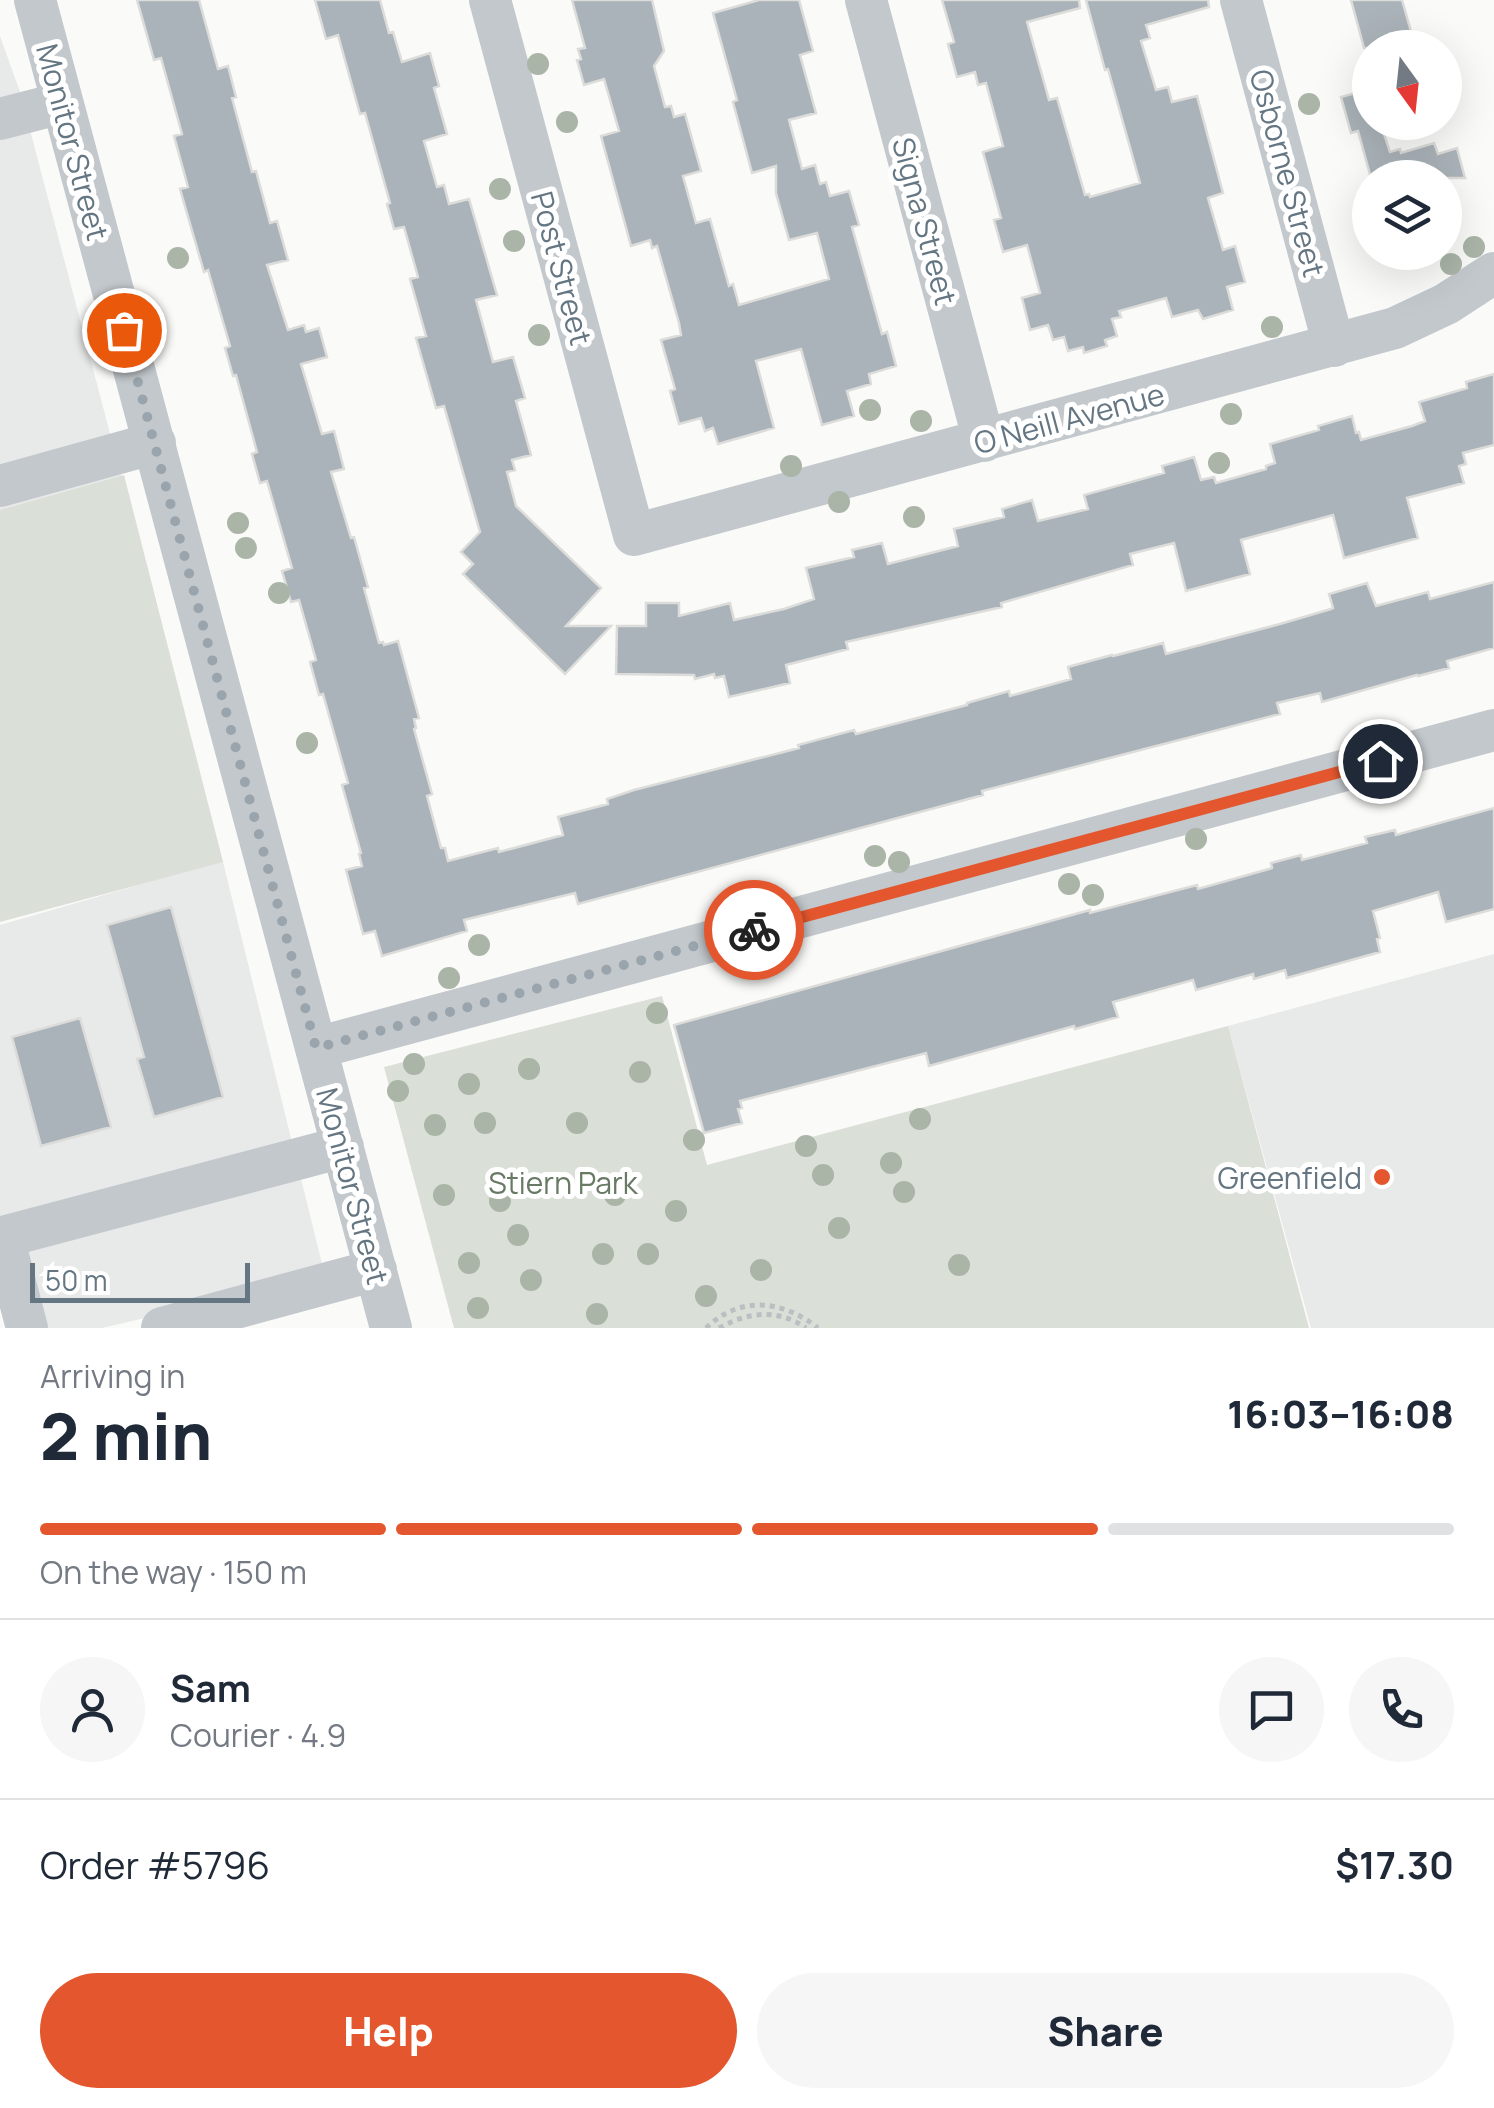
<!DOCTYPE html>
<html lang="en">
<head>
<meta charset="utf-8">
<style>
  :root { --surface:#fff; --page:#f6f6f7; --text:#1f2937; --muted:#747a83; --line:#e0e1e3; --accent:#e4572e }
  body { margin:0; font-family:Manrope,sans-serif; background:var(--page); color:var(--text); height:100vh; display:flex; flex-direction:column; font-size:38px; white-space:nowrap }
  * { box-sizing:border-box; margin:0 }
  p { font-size:32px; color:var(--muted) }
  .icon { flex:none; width:55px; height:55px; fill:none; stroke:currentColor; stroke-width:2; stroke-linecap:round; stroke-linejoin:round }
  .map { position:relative; height:1328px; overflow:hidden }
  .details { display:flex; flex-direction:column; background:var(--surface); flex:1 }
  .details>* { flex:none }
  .needle { width:65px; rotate:165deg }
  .fabs { position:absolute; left:1352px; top:30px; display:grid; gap:20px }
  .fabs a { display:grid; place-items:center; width:110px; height:110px; border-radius:50%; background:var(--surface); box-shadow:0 10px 40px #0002; font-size:50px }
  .scale { position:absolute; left:30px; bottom:25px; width:220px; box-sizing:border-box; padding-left:10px; border:5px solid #657683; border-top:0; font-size:28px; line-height:35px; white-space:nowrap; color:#657683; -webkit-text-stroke:8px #fff; paint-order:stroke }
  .pin { position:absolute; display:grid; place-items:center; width:85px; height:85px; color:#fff; margin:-42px; border:5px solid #fff; border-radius:50%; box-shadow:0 2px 10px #0007 }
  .courier { position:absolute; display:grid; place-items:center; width:100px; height:100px; margin:-50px; border:8px solid #e4572e; border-radius:50%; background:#fff; color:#222; box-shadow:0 2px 12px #0007 }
  .overview em { font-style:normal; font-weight:800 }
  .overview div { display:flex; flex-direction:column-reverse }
  .overview { display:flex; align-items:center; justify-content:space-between; height:170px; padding:0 40px }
  h1 { font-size:65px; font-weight:800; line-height:75px }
  .bar { display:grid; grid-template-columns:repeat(4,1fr); gap:15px 10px; align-content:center; height:120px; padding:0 40px }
  .bar i { height:12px; border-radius:8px; background:var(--line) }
  .bar .selected { background:var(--accent) }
  .bar p { grid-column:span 4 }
  .line { display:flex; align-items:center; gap:25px; padding:0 40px; border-top:2px solid var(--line) }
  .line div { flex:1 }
  .round { display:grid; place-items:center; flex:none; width:105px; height:105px; border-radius:52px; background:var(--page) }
  .primary-button { display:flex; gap:20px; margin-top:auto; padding:20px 40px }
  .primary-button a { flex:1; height:115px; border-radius:60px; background:var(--accent); color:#fff; font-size:40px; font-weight:800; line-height:115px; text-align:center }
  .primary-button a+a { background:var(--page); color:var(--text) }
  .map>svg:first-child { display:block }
  .built { fill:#e8e9e9 }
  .green { fill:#dadfd7 }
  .building { fill:#aab3b9; stroke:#dcdcda; stroke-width:2.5 }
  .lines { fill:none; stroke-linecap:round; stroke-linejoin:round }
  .path { stroke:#bbbfc2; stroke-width:5; stroke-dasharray:5 5; stroke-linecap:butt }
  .minor { stroke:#c3c8cc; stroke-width:42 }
  .tree { fill:#aab4a7 }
  .done { stroke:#99a4ac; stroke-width:10; stroke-dasharray:0 18 }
  .route { stroke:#e4572e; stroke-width:12 }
  .poi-dot { fill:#e4572e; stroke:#fff; stroke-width:4 }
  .labels { text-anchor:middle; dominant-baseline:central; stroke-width:10; stroke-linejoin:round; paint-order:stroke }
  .street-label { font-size:30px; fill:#657683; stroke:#fff }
  .poi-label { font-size:30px; fill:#657683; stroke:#fff; text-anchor:end }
  .park-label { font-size:30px; fill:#687a64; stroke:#fff }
</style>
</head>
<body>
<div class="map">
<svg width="1494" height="1328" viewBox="0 0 1494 1328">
  <rect width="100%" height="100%" fill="#fafaf8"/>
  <path class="built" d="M0,36l20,56 203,770 102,414 -223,52h-90l-12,-35v-368l142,-41 -142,37z
    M1494,954v374h-183l-83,-302z"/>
  <path class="green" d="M124,475l99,387 -223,60v-412z
    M662,996l45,169 521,-139 81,302h-855l-70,-261z"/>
  <path class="building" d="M137,0h62l19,69 10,-3 8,31 -4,1 20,74 4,-1 14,52 7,-2 11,39 -21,5 21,65 16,-5 2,7 13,-4 8,29 -26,7 21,70 12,-3 10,38 -13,3 20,66 3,-1 14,50 -4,1 15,55 4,-1 1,3 14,-4 21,77 -5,1 2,9 -2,1 18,65 -5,2 14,52h4l3,13 50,-13 1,4 64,-17 -5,-18 50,-13 -1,-5 27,-9 165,-42 -1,-3 56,-15 2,4 111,-29v-2l42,-12 1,5 61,-17 -3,-12 44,-12 1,1 50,-13 3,11 114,-30 51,-15 2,-1 -4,-14 38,-11 9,23 52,-14 2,7 64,-17v66l-47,13 2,7 -31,8 -1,-1 -95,27 -2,-9 -43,10 3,11 -298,77 1,4 -405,109 -3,-11 -111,27 3,11 -85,25 -7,-25 -12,3 -17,-64 16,-4 -3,-12 2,-1 -19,-68 6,-2 -25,-89 -4,1 -9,-33 6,-2 -17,-60 -8,2 -9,-31 10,-3 -25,-87 -7,2 -8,-29 5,-2 -21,-77 -3,1 -8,-28 5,-2 -22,-76 -4,2 -24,-83 8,-2 -14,-51 8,-2 -21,-76 -7,2z
    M315,0h65l9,33 4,-1 9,30 28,-9 9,33 -5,2 13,46 -23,7 13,46 7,-2 5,19 20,-5 28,96 -21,5 17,62 20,-5 12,41 -9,3 15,54 -19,5 3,10 -8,2 9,34 85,82 -35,38h45l-46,48 -102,-100 10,-10 -12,-12 19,-20 -36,-126 -8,2 -20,-70 10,-2 -16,-57 8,-2 -14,-50 -10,2 -7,-25 3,-1 -25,-90 -5,1 -22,-79 -12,4z
    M572,0h80l12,51 -10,15 11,41 6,-1 3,11 11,-3 16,57 -18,5 13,47 14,-4 19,67 4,-2 6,21 90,-26 -12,-46 -28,7 -13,-47v-27l-24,7 -19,-71 4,-2 -24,-87 46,-13h40l14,51 -13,4 16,58 -27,7 13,49 13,-4 5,19 6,-2 4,14 19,-5 10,34 -7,2 30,107 5,-2 9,34 -27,8 2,10 -24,7 7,25 -32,9 -21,-76 -45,12 18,67 -56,16 -5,-16 -8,3 -4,-13 -22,6 -9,-33 5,-2 -14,-49 20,-5 -2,-12 -22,-77 -5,2 -2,-8 -19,6 -30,-110 18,-5 -15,-52 -20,6 -7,-25 4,-1 -3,-10 7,-1z
    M942,0h137l1,8 -53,14 22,78 8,-2 28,97 4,-1 1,3 50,-14 -32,-114 -3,1 -19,-70h122l1,7 -63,18 4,13 -9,3 15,49 12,-3 4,15 25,-6 26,97 -15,5 15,52 12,-4 10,36 -18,5 6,23 -30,9 -5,-9 -26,7 -6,-19 -47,13 2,6 -9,2 5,17 -12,4 2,6 -23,7 -1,-6 -15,4 -4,-14 -11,3 -5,-15 -18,5 -8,-32 18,-5 -13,-48 -24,7 -9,-32 7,-2 -18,-66 20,-6 -17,-63 -8,2 -3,-13 -18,5 -9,-33 6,-2z
    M1351,0h51l12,42 -21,6h-29z
    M1370,89v33h10l10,30 10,-3 1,4 33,-10 4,11 19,-6 8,30h-94l-13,-47 -7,2 -10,-36z
    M1494,374v71l-31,8 3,11 -7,2 5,17 -57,15 11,40 -74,20 -11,-43 -92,25 9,34 -64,17 -12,-48 -44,11 3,11 -132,38 1,4 -156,35 2,7 -62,16 4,18 -61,14 -5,-21 -9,2 -1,-4 -19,5 -1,-4 -78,-1 1,-48h29v-23h33v13l51,-13 4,17 50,-11 30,-10 -8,-31 48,-11 -2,-7 30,-7 6,21 70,-18 -4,-17 50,-12 -2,-8 30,-9 6,21 50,-12 -4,-14 80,-22 -2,-7 32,-9 7,23 13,-3 2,6 50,-14v-3l9,-3 -5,-19 49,-14 -1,-4 34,-10 4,17 3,-1 2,8 51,-14 13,-5 -6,-19 48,-14 -1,-6z
    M1494,808v101l-48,13 -8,-30 -65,19 7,27 -3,1 3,13 -93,26 -2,-8 -31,9 -1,-5 -57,16 -3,-10 -80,22 5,15 -43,12 -1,-3 -145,40 -3,-13 -120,31 -66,17 2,7 -4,1 4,14 -38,10 -30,-108 416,-115v3l107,-28 1,4 71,-20 3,-1 -1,-5 30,-8 1,5 65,-17 -2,-6 30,-7 1,5z
    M171,907l52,190 -69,20 -17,-58 7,-2 -37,-132z
    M80,1018l31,109 -70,19 -29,-109z"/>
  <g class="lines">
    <path class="path" d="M706,1328c34,-33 77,-28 112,0
      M719,1328c29,-16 58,-20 87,0"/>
    <path class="minor" d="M35,0l356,1328
      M490,0l144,535 761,-207 51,-24 48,-31
      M866,0l118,441
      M1241,0l93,346
      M0,119l62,-16
      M0,486l155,-43
      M316,1048l1178,-318
      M27,1328l-24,-91 340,-90
      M162,1328l214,-58"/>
  </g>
  <g class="tree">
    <circle cx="538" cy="64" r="11"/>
    <circle cx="1309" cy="104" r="11"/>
    <circle cx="567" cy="122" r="11"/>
    <circle cx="500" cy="189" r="11"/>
    <circle cx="514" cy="241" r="11"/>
    <circle cx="1474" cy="247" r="11"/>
    <circle cx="178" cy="258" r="11"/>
    <circle cx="1451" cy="264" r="11"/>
    <circle cx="1272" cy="327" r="11"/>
    <circle cx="539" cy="335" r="11"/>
    <circle cx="870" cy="410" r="11"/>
    <circle cx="1231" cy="414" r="11"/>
    <circle cx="921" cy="421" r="11"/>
    <circle cx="1219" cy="463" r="11"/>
    <circle cx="791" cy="466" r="11"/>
    <circle cx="839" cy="502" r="11"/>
    <circle cx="914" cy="517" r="11"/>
    <circle cx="238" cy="523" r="11"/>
    <circle cx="246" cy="548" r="11"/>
    <circle cx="279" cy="593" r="11"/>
    <circle cx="307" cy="743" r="11"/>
    <circle cx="1196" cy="839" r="11"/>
    <circle cx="875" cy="856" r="11"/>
    <circle cx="899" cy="862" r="11"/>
    <circle cx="1069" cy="884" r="11"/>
    <circle cx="1093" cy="895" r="11"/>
    <circle cx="479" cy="945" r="11"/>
    <circle cx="449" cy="978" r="11"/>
    <circle cx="657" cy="1013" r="11"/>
    <circle cx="414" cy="1064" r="11"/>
    <circle cx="529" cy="1069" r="11"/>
    <circle cx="640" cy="1072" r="11"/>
    <circle cx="469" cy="1084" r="11"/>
    <circle cx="398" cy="1091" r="11"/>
    <circle cx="920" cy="1119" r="11"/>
    <circle cx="485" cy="1123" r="11"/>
    <circle cx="577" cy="1123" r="11"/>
    <circle cx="435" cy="1125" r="11"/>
    <circle cx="694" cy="1140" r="11"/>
    <circle cx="806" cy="1146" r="11"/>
    <circle cx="891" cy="1163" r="11"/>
    <circle cx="823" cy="1175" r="11"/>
    <circle cx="562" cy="1186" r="11"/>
    <circle cx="904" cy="1192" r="11"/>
    <circle cx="444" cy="1195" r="11"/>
    <circle cx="615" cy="1195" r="11"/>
    <circle cx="500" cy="1201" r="11"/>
    <circle cx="676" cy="1211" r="11"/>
    <circle cx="839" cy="1228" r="11"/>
    <circle cx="518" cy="1235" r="11"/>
    <circle cx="603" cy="1254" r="11"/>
    <circle cx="648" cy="1254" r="11"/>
    <circle cx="469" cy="1263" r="11"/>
    <circle cx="959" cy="1265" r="11"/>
    <circle cx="761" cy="1270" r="11"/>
    <circle cx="531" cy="1280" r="11"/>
    <circle cx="706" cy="1296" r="11"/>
    <circle cx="478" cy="1308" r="11"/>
    <circle cx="597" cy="1314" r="11"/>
  </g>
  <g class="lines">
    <path class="done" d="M124,330l192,718 438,-118"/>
    <path class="route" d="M754,930l626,-169"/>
  </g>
  <circle class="poi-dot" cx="1382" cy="1177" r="10"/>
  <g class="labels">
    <g class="street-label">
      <text transform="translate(73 142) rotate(75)">Monitor Street</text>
      <text transform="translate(1288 173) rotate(75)">Osborne Street</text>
      <text transform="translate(925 221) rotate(75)">Signa Street</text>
      <text transform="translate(562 268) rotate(75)">Post Street</text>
      <text transform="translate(1069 418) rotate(-15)">O Neill Avenue</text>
      <text transform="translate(353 1186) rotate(75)">Monitor Street</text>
    </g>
    <g class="poi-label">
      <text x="1362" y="1177">Greenfield</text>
    </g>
    <g class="park-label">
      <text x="563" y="1182">Stiern Park</text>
    </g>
  </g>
</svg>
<div class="fabs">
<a><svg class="needle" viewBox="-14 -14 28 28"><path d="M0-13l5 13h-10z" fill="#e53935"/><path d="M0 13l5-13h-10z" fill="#747a83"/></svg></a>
<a><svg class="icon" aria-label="layers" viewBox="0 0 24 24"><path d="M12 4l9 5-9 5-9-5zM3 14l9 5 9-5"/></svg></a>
</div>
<div class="scale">50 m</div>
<div class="pin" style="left:124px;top:330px;background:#ea580c"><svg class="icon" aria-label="bag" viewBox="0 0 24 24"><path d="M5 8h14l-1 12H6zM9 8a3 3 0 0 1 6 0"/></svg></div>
<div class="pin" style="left:1380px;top:761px;background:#1f2937"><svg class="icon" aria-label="home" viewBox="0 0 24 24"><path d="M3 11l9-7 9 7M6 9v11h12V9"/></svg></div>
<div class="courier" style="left:754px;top:930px"><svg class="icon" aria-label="bike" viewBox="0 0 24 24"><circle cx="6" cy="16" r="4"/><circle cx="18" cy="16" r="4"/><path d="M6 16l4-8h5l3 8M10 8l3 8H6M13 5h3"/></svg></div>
</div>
<section class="details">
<div class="overview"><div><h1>2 min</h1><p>Arriving in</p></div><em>16:03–16:08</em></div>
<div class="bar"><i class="selected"></i><i class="selected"></i><i class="selected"></i><i></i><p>On the way · 150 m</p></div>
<div class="line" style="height:180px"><a class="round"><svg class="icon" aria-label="person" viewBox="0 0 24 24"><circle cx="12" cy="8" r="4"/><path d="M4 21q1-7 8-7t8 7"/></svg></a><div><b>Sam</b><p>Courier · 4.9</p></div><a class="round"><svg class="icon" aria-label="chat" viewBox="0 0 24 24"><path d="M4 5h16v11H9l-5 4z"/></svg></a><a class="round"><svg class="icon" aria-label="phone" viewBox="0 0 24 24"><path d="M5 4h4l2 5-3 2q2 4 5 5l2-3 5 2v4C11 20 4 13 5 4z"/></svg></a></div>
<div class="line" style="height:130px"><div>Order #5796</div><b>$17.30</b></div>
<div class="primary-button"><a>Help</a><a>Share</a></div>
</section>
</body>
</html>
